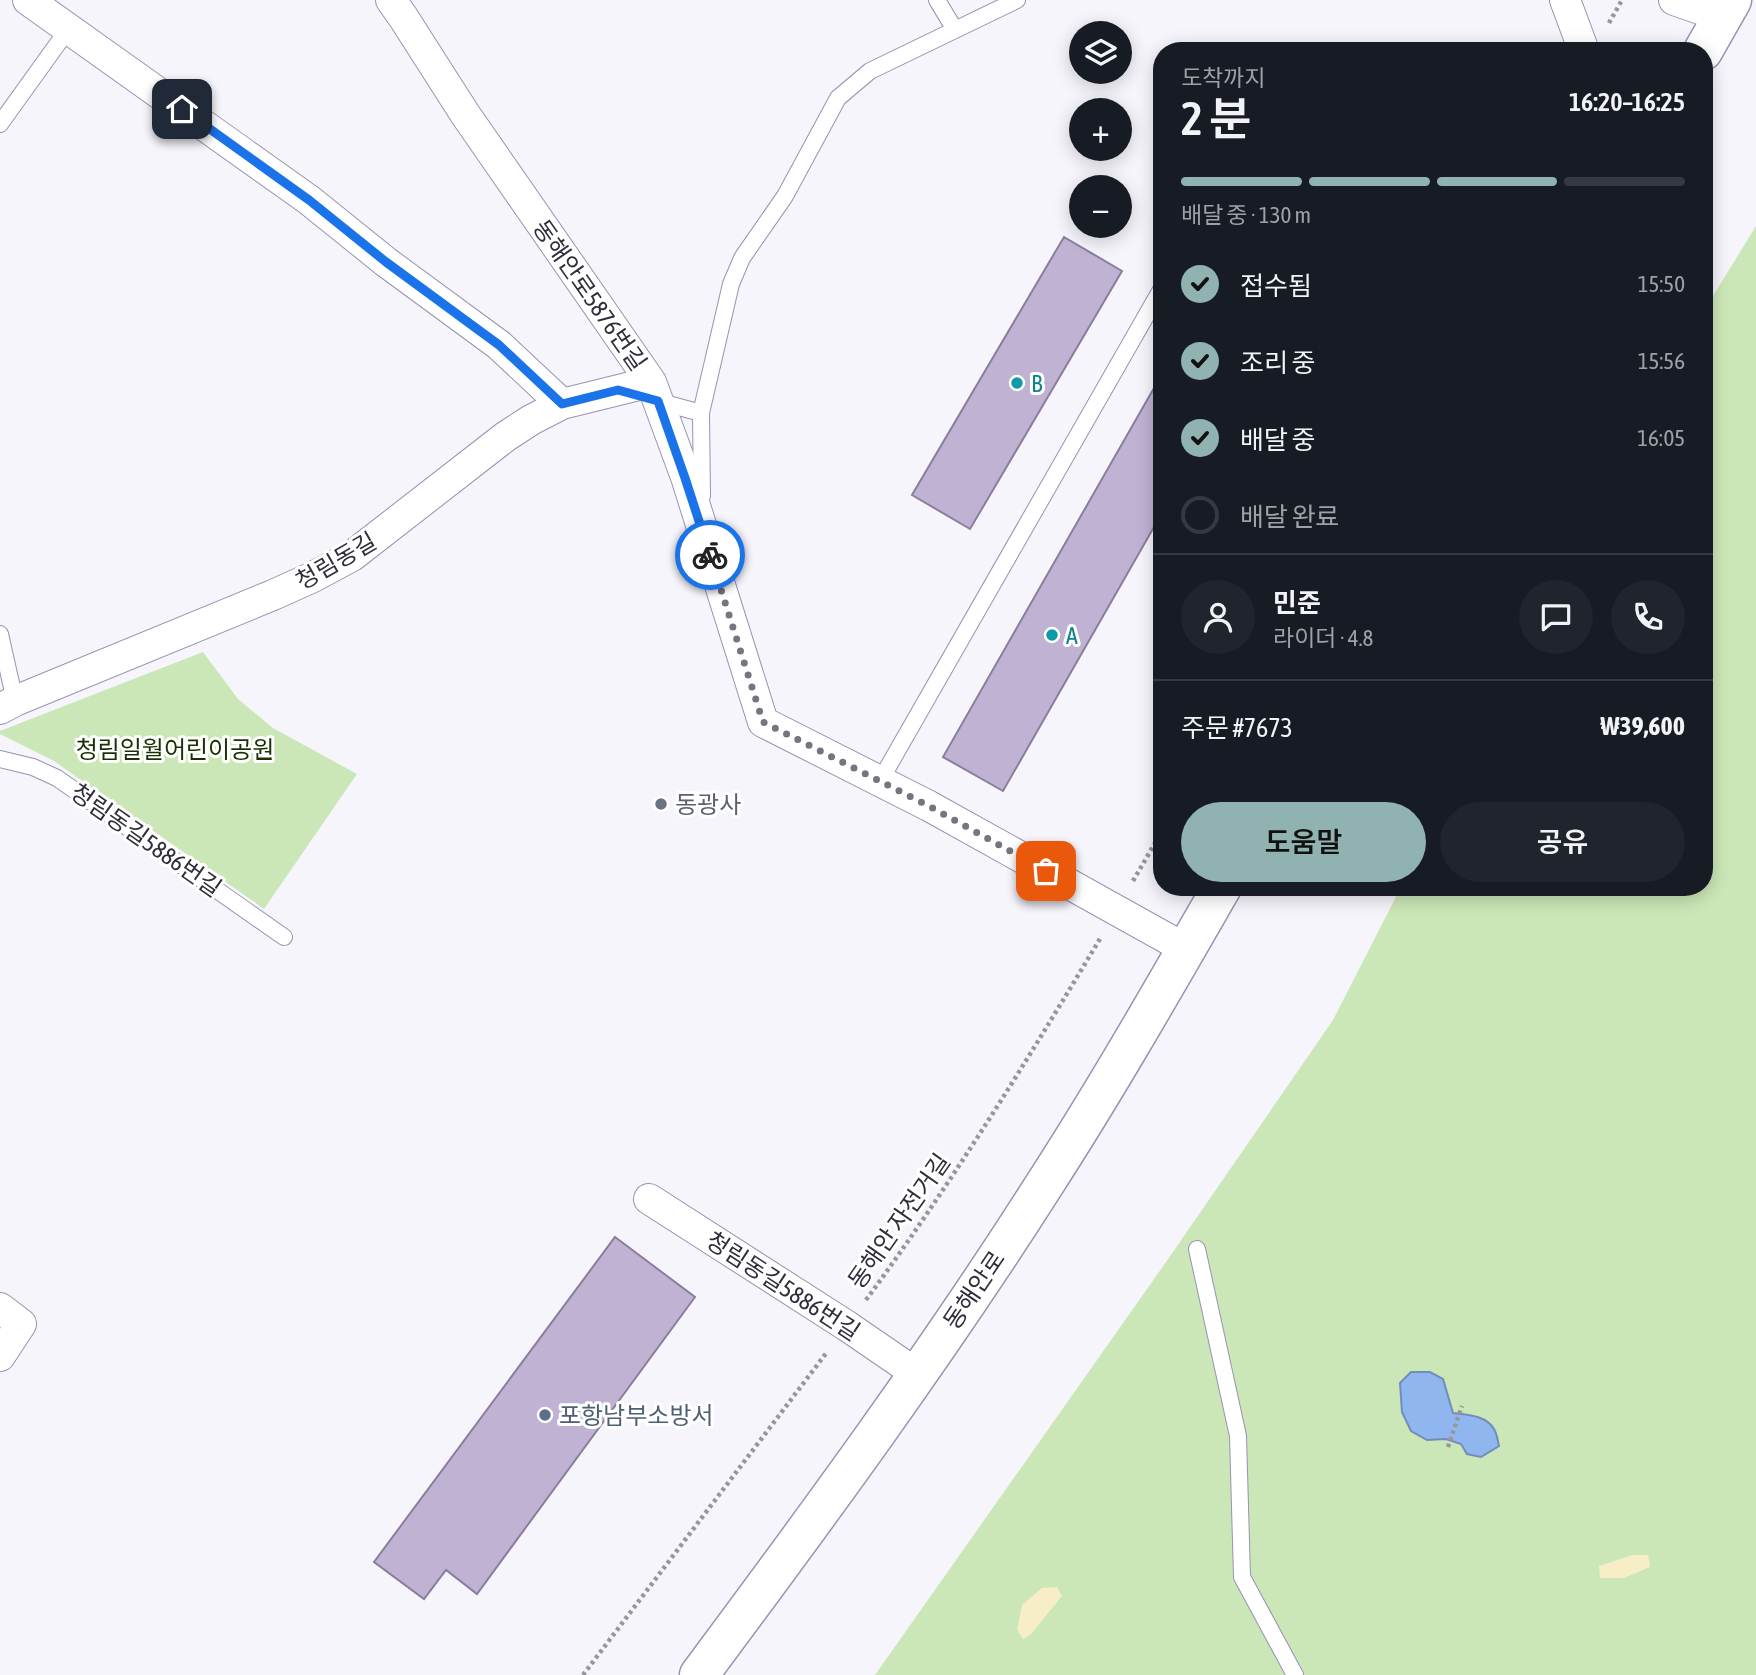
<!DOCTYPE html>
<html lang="ko">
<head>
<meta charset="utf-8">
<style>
  :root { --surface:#171b24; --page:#20242c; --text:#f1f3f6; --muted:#9ea1a6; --line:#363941; --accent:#90b3b2 }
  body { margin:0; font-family:"Asap Condensed","Noto Sans KR",sans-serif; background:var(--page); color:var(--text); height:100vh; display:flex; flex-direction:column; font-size:26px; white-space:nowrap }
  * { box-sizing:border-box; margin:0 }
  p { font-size:23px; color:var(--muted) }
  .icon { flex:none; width:38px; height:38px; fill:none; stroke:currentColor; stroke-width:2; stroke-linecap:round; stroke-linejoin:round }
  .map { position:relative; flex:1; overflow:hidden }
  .side { position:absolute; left:1153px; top:42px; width:560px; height:854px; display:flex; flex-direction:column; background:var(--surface); border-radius:28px; box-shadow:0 4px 18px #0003 }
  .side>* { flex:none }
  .controls { position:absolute; left:1069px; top:21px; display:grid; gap:14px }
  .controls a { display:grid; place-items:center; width:63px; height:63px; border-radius:50%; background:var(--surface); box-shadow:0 4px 18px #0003; font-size:35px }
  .pin { position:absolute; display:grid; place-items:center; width:60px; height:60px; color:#fff; margin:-30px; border-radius:14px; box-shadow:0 4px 10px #0006 }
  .courier { position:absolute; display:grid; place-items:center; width:70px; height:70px; margin:-35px; border:5px solid #1a73e8; border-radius:50%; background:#fff; color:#222; box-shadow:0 2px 9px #0007 }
  .summary em { font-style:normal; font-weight:600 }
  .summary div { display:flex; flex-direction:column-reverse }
  .summary { display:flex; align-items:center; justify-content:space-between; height:119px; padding:0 28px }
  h1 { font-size:46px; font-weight:600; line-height:52px }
  .bar { display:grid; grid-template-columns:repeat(4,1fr); gap:10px 7px; align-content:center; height:84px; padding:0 28px }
  .bar i { height:9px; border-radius:5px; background:var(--line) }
  .bar .active { background:var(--accent) }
  .bar p { grid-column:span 4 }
  .line { display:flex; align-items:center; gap:18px; padding:0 28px; border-top:2px solid var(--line) }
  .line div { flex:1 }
  .round { display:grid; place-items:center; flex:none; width:74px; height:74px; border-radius:37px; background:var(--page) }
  ol { padding:0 28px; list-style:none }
  li { display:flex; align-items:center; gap:21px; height:77px }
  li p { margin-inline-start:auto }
  li .icon { padding:7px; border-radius:50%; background:var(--accent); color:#111; stroke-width:4 }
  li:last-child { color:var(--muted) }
  li i { width:38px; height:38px; border:4px solid var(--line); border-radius:50% }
  .button { display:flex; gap:14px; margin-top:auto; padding:14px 28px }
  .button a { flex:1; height:80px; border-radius:42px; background:var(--accent); color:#111; font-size:28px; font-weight:600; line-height:80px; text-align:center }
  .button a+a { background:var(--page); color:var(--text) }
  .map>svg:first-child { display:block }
  .green { fill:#cce7b7 }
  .sand { fill:#f7edc7 }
  .water { fill:#90b6ef; stroke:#738db9; stroke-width:2 }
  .building { fill:#c0b2d3; stroke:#8b7d9c; stroke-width:2 }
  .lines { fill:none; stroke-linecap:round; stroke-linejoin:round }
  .service-casing { stroke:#9892b3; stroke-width:18 }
  .minor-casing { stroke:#9892b3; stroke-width:32 }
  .primary-casing { stroke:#9892b3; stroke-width:41 }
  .path { stroke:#9796a0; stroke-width:4.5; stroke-dasharray:3.5 3.5; stroke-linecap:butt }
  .service { stroke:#fff; stroke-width:16 }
  .minor { stroke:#fff; stroke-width:30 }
  .primary { stroke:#fff; stroke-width:38 }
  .done { stroke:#75747f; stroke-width:7; stroke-dasharray:0 12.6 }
  .route { stroke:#1a73e8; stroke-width:9 }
  .culture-dot { fill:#0f9aa8; stroke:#fff; stroke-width:2.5 }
  .worship-dot { fill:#6b7280; stroke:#fff; stroke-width:2.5 }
  .service-dot { fill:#5c6f8a; stroke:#fff; stroke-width:2.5 }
  .labels { text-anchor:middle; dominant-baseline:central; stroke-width:6; stroke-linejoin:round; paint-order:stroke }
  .street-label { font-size:24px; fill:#302e3b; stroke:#fff }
  .culture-label { font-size:24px; fill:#0d838f; stroke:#fff; text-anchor:start }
  .park-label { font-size:24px; fill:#1a3003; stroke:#fff }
  .worship-label { font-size:24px; fill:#5b616d; stroke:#fff; text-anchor:start }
  .service-label { font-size:24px; fill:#4e5e75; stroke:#fff; text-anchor:start }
</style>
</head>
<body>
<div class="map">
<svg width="1756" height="1675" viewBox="0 0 1756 1675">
  <rect width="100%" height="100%" fill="#f6f5fc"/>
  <path class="green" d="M1756,226v1449h-881l291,-413 167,-242 68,-133h303l1,-578z
    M203,652l35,47 35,29 84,46 -93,135 -210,-148 -54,-27v-3z"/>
  <path class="sand" d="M1632,1555h16l2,12 -26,11h-24l-1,-12z
    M1057,1587l5,9 -31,38 -8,5 -6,-9 5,-25 20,-17z"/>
  <path class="water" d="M1411,1372h19l13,7 10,34c14,2 33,2 41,16 3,5 4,12 5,17l-18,11 -14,-3 -6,-10 -15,-5 -19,1 -16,-9 -9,-19 -2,-29z"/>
  <path class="building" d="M1064,237l58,34 -152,258 -58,-34z
    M1162,374v139l-159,278 -60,-34z
    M615,1237l80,60 -218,297 -31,-24 -22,29 -50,-37z"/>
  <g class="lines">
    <g class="service-casing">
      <path id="service" d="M937,0l18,30
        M0,124l69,-96
        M657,401l44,12
        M702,496l-1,-83 30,-129 11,-26 43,-62 53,-98 32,-27 147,-71
        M0,634l15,67
        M0,759l33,8 24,11 227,159
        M880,781l282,-493
        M1197,1249l41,187 4,141 53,98"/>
    </g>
    <g class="minor-casing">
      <path id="minor" d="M28,0l281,200 77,62 113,83 63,59
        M391,0l12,17 62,97 186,268 35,95 77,245 166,84 257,143
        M1565,0l19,51
        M1674,0l49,17
        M0,709l15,-8 258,-106 40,-18 39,-21 153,-119 26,-17 31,-16 89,-22
        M649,1199l198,127 70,48
        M0,1308l21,16 -21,32"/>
    </g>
    <g class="primary-casing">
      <path id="primary" d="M1703,51l29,-51
        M699,1675c120,-161 239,-323 347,-493 62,-96 119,-196 176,-295"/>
    </g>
    <path class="path" d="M1609,23l13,-23
      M1133,881l29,-50
      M866,1300c85,-116 161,-239 235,-363
      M1448,1447l14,-41
      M583,1675l244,-323"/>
    <use href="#service" class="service"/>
    <use href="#minor" class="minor"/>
    <use href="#primary" class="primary"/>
  </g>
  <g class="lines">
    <path class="done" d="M710,555l53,167 166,84 117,65"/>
    <path class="route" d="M182,109l127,91 77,62 113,83 63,59 56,-14 40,11 27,77 25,77"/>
  </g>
  <g class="culture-dot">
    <circle cx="1017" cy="383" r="7"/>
    <circle cx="1052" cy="635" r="7"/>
  </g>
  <circle class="worship-dot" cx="661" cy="804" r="7"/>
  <circle class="service-dot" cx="545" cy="1415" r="7"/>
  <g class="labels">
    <g class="street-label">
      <text transform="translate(590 295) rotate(55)">동해안로5876번길</text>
      <text transform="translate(336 561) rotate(-30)">청림동길</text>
      <text transform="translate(146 840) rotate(35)">청림동길5886번길</text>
      <text transform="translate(899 1221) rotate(-55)">동해안 자전거길</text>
      <text transform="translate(783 1286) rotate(33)">청림동길5886번길</text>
      <text transform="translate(974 1290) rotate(-56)">동해안로</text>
    </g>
    <g class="culture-label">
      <text x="1031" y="383">B</text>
      <text x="1066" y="635">A</text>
    </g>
    <g class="park-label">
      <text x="175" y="749">청림일월어린이공원</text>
    </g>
    <g class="worship-label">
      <text x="675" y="804">동광사</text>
    </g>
    <g class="service-label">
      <text x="559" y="1415">포항남부소방서</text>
    </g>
  </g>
</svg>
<div class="controls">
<a><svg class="icon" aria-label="layers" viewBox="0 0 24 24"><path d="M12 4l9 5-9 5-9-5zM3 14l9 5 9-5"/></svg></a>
<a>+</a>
<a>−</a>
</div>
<div class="pin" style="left:1046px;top:871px;background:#ea580c"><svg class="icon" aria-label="bag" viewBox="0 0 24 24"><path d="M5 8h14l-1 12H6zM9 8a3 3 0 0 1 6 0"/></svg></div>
<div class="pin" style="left:182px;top:109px;background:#1f2937"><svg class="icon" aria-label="home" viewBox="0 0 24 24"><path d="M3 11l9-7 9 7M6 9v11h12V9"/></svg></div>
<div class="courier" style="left:710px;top:555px"><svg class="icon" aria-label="bike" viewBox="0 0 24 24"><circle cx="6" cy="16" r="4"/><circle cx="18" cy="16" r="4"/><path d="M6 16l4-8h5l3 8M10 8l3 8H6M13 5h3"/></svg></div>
<section class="side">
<div class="summary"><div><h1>2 분</h1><p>도착까지</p></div><em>16:20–16:25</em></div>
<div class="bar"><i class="active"></i><i class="active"></i><i class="active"></i><i></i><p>배달 중 · 130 m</p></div>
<ol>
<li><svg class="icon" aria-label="check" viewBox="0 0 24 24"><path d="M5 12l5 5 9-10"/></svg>접수됨<p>15:50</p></li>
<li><svg class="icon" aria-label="check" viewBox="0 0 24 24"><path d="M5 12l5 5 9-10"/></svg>조리 중<p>15:56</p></li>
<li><svg class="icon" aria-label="check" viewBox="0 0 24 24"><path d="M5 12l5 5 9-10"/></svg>배달 중<p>16:05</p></li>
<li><i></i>배달 완료</li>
</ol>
<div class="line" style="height:126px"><a class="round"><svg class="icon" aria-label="person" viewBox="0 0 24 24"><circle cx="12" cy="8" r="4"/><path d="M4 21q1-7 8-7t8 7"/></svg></a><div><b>민준</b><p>라이더 · 4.8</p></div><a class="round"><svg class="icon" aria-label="chat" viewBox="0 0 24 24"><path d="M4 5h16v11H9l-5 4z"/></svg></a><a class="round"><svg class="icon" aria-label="phone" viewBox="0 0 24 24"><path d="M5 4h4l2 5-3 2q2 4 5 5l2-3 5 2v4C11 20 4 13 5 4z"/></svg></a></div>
<div class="line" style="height:91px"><div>주문 #7673</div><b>₩39,600</b></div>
<div class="button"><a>도움말</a><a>공유</a></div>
</section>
</div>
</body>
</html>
